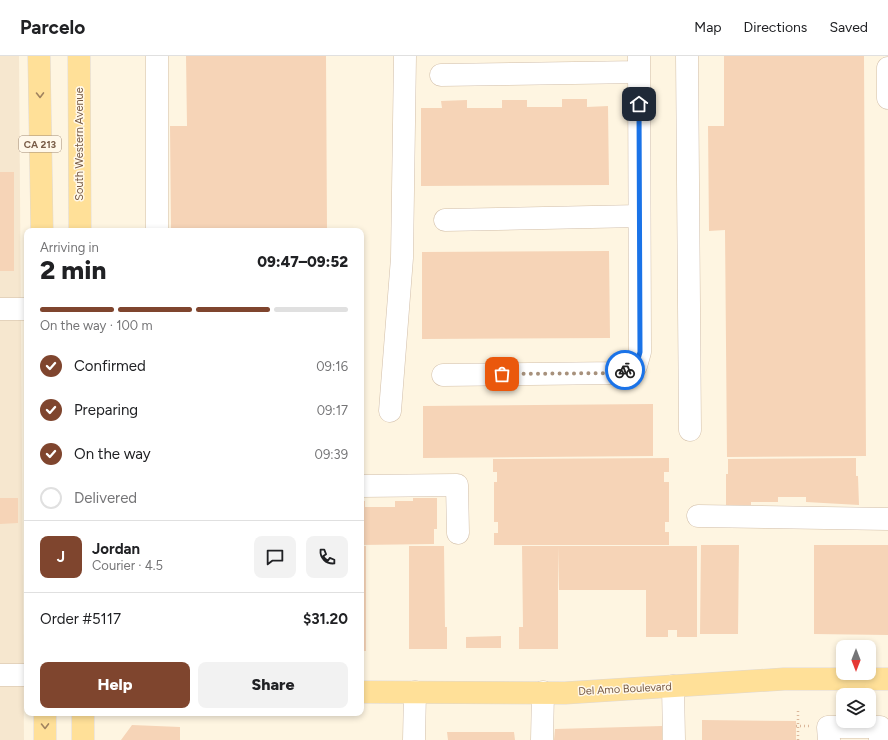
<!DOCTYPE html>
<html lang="en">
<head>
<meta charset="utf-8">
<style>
  :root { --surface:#fff; --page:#f2f2f2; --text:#202124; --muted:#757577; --line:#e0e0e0; --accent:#7f452e }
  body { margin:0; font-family:Figtree,sans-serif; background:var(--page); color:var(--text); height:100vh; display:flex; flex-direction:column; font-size:15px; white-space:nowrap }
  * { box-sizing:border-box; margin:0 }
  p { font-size:13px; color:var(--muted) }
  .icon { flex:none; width:22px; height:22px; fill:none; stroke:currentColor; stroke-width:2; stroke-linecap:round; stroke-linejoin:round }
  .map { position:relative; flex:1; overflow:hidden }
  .panel { position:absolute; left:24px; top:172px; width:340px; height:488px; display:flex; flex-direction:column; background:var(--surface); border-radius:8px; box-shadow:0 2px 6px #0003 }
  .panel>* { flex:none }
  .needle { width:26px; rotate:180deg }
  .controls { position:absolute; left:836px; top:584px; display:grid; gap:8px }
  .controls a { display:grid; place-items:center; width:40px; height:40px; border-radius:8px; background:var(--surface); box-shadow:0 2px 6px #0003; font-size:20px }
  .pin { position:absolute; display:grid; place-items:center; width:34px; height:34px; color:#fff; margin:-17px; border-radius:8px; box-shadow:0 2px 6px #0006 }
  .courier { position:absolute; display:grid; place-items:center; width:40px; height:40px; margin:-20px; border:3px solid #1a73e8; border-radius:50%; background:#fff; color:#222; box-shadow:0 1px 5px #0007 }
  .summary em { font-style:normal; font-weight:800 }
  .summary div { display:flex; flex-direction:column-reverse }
  .summary { display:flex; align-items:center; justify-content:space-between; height:68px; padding:0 16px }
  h1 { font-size:26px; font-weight:800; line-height:30px }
  .bar { display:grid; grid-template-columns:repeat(4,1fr); gap:6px 4px; align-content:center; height:48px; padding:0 16px }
  .bar i { height:5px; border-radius:3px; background:var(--line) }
  .bar .active { background:var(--accent) }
  .bar p { grid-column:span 4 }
  .line { display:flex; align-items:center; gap:10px; padding:0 16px; border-top:1px solid var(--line) }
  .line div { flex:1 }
  .round { display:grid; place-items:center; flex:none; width:42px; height:42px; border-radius:8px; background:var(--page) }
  ol { padding:0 16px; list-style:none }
  li { display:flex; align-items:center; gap:12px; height:44px }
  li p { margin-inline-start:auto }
  li .icon { padding:4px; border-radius:50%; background:var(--accent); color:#fff; stroke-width:4 }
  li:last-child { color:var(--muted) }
  li i { width:22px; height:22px; border:2px solid var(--line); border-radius:50% }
  .action { display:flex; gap:8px; margin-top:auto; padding:8px 16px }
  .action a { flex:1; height:46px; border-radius:8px; background:var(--accent); color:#fff; font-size:16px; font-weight:800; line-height:46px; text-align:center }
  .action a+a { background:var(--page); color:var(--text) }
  header { display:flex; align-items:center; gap:24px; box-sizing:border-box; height:56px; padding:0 20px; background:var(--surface); border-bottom:1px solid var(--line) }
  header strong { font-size:19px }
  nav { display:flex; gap:22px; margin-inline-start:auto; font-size:14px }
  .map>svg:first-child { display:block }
  .residential { fill:#f6e7cf }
  .building { fill:#f6d4b7 }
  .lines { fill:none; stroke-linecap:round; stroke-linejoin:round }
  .minor-casing { stroke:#d2bfaa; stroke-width:23 }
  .major-casing { stroke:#dfd8d3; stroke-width:23 }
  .path { stroke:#dbb79a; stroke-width:2.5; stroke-dasharray:1 3; stroke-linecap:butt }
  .minor { stroke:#fff; stroke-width:22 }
  .major { stroke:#ffe098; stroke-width:22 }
  .oneway { stroke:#a0835f }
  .done { stroke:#a7917c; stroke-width:4; stroke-dasharray:0 7.2 }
  .route { stroke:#1a73e8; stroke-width:5 }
  .labels { text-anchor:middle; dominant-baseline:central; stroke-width:3; stroke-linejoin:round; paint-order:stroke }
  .shield { fill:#fff8ea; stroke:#a08a77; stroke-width:1 }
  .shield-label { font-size:10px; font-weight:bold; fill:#785b46 }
  .street-label { font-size:11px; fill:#785b46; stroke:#fff8ea }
</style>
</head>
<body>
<header>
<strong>Parcelo</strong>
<nav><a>Map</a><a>Directions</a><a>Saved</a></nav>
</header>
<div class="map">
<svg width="888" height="684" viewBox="0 0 888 684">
  <rect width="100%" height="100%" fill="#fef5e1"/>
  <path class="residential" d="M0,0h19l5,684h-24z"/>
  <path class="building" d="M186,0h140l1,175 -156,-1 -1,-104h17z
    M724,0h140l2,400 -139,1 -2,-227 -16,1 -1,-105h16z
    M562,43h25v8l21,-1 1,79 -188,1v-78h21l-1,-7 26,-1v8h35v-8h25v7h35z
    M0,116h14v99h-14z
    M609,195l1,87 -188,1v-87z
    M653,348v52l-230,2v-52z
    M669,402v14h-5v10h5v40h-4v10h4v13h-175v-12h4v-11h-4v-40h3v-10h-4v-13z
    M856,402v18h2l1,29 -53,-3v-5h-28v5h-27v3l-25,1v-32h2v-15z
    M0,442h18v25l-18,1z
    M413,442h24v31h-3v15l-73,1v-44h4v6h30v-6h18z
    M701,489h38l-1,89h-38z
    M814,489h74v90l-74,-1z
    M361,490h5v105h-5z
    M409,490h35l1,81h2v22h-38z
    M522,490h36v103h-39v-22h4z
    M558,490h139v91h-20v-7h-9v7h-22v-47h-87z
    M501,580v12h-35v-11z
    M702,664l94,1v19h-94z
    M132,669l48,2v13h-59z
    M662,670v14h-108l1,-11z
    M447,676h67l1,8h-67z"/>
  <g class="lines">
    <g class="minor-casing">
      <path id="minor" d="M687,0l3,374
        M888,12v30
        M441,19l198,-3
        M445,164l194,-4
        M157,175v-175
        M0,253h27
        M443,319l176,-2 17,-7 4,-14 -1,-296
        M390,355l12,-153 3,-202
        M361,430l96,-1 1,48
        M698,460l190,3
        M0,619h27
        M853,623v16
        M673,630l1,54
        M854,671h26v13
        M414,684l1,-48
        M542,684l1,-48
        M829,684l-1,-13h26v-6"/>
    </g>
    <g class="major-casing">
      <path id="major" d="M39,0l3,175
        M79,0l1,175
        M361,636l204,1 219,-14h104
        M45,657v27
        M83,657v27"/>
    </g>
    <path class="path" d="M796,670h13
      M798,684v-30"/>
    <use href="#minor" class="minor"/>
    <use href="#major" class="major"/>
  </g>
  <defs><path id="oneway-chevron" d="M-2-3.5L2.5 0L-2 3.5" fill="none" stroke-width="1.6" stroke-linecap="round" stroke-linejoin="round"/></defs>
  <g class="oneway">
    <use href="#oneway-chevron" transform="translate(40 39) rotate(89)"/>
    <use href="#oneway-chevron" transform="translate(45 670) rotate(89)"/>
  </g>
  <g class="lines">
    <path class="done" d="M502,318l117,-1 6,-3"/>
    <path class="route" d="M625,314l11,-4 4,-14 -1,-248"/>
  </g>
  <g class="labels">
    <rect class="shield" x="19" y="80" width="42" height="16" rx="3"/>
    <g class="shield-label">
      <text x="40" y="88">CA 213</text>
    </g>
    <g class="street-label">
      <text transform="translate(79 88) rotate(-90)">South Western Avenue</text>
      <text transform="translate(625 633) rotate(-3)">Del Amo Boulevard</text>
    </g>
  </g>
</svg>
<div class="controls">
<a><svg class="needle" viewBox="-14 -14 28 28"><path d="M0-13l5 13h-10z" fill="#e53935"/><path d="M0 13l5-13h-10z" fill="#757577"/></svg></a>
<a><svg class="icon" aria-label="layers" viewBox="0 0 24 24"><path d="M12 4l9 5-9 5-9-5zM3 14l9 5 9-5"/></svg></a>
</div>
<div class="pin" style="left:502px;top:318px;background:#ea580c"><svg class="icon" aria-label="bag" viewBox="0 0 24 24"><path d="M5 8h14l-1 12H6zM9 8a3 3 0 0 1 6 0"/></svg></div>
<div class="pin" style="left:639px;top:48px;background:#1f2937"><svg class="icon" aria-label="home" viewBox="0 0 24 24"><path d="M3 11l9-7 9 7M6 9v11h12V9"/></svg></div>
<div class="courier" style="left:625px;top:314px"><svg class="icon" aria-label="bike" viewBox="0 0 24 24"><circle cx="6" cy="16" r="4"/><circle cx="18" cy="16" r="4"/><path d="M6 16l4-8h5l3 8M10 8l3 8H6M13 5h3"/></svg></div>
<section class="panel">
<div class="summary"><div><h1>2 min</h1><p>Arriving in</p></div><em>09:47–09:52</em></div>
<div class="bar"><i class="active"></i><i class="active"></i><i class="active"></i><i></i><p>On the way · 100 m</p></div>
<ol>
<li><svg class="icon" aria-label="check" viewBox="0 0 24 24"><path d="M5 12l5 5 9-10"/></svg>Confirmed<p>09:16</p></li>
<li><svg class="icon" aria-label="check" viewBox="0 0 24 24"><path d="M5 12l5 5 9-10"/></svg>Preparing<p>09:17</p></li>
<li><svg class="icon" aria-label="check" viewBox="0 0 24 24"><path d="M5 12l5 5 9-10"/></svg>On the way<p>09:39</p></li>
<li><i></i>Delivered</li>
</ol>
<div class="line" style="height:72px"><b class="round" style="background:var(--accent);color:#fff">J</b><div><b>Jordan</b><p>Courier · 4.5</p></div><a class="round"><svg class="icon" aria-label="chat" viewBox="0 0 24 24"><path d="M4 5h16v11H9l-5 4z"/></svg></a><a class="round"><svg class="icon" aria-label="phone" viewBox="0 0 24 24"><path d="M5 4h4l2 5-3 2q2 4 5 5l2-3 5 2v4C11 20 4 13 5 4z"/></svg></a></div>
<div class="line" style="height:52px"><div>Order #5117</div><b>$31.20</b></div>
<div class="action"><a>Help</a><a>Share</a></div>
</section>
</div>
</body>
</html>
